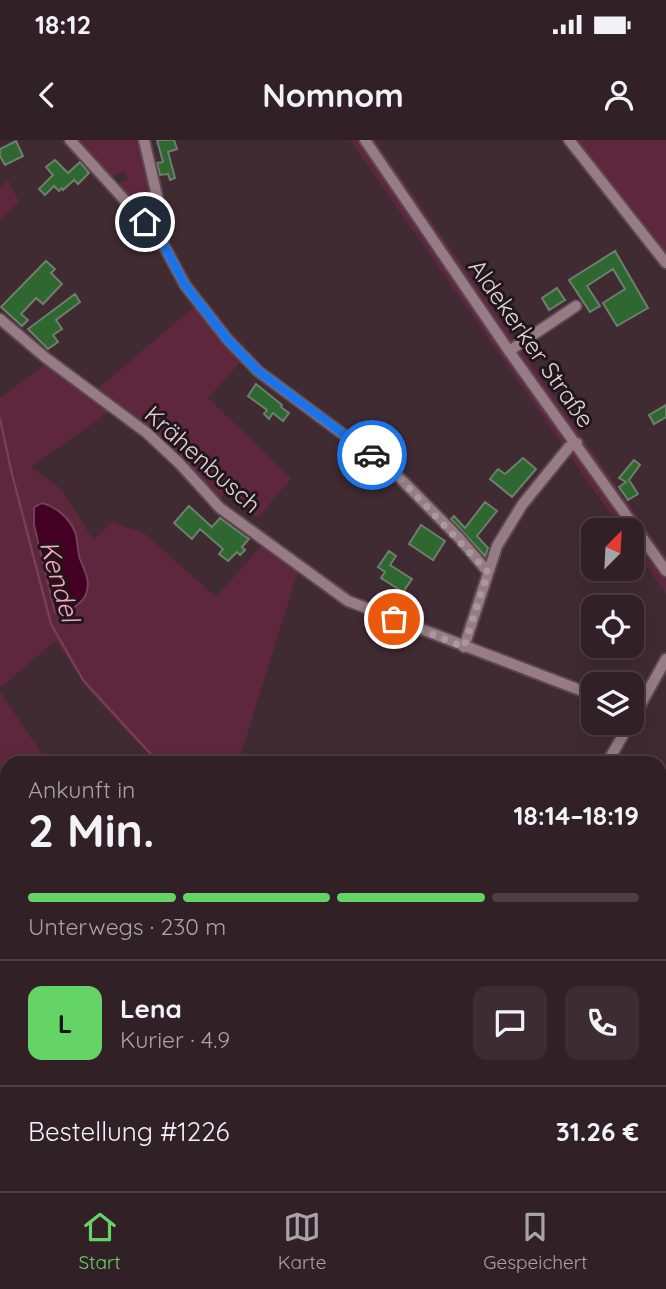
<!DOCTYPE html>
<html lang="de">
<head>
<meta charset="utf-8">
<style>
  :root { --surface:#312026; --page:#3d2d32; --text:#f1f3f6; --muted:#a8a3a7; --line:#4c3e43; --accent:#65d467 }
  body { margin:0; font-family:Quicksand,sans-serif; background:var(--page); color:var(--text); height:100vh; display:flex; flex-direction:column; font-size:26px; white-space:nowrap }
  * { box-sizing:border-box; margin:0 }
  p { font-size:23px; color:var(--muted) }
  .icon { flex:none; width:38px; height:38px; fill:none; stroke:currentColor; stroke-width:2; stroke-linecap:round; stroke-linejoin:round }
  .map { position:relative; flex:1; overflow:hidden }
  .drawer { position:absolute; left:0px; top:616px; width:667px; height:436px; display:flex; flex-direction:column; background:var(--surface); border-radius:21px 21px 0 0; box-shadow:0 4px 18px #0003,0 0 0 2px var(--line) }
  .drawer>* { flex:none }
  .needle { width:46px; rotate:24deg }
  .fabs { position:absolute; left:581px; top:378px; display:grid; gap:14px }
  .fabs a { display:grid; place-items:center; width:63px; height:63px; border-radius:14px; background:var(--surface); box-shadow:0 4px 18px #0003,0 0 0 2px var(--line); font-size:35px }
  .pin { position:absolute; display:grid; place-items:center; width:60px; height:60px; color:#fff; margin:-30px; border:4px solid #fff; border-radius:50%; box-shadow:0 2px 7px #0007 }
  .courier { position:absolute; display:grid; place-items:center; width:70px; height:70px; margin:-35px; border:5px solid #1a73e8; border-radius:50%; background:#fff; color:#222; box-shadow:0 2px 9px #0007 }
  .overview em { font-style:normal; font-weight:800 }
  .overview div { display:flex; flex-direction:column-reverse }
  .overview { display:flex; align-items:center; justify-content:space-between; height:119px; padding:0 28px }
  h1 { font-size:46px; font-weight:800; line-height:52px }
  .bar { display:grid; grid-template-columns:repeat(4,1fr); gap:10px 7px; align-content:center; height:84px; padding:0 28px }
  .bar i { height:9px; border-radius:5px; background:var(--line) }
  .bar .active { background:var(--accent) }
  .bar p { grid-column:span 4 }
  .line { display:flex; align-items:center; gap:18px; padding:0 28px; border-top:2px solid var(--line) }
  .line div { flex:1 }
  .round { display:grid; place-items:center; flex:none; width:74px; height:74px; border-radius:14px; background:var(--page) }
  .status { display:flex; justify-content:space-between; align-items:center; height:49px; padding:0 35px; background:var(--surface); direction:ltr }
  .status svg { height:19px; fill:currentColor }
  header { display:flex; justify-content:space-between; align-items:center; height:91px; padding:0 28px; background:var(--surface); font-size:32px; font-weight:800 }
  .menu { display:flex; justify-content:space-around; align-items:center; height:98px; border-top:2px solid var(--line); background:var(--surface); font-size:19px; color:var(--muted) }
  .menu a { display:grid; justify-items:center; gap:4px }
  .menu .active { color:var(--accent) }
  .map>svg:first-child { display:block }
  .green { fill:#5f273e; fill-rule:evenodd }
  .water { fill:#440023; stroke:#733f59; stroke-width:2 }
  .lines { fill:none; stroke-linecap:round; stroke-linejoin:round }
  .stream { stroke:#733f59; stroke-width:2.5 }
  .building { fill:#2f6730; stroke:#6d7f6c; stroke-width:2 }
  .minor-casing { stroke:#5b494f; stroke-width:14 }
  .minor { stroke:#977c85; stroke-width:10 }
  .done { stroke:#aa989e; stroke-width:7; stroke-dasharray:0 12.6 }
  .route { stroke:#1a73e8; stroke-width:9 }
  .labels { text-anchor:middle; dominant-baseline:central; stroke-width:6; stroke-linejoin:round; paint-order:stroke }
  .street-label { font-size:24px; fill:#e2d3d8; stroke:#21171a }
  .water-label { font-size:26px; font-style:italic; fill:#fca6c5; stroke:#21171a }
</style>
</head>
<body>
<div class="status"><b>18:12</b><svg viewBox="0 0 49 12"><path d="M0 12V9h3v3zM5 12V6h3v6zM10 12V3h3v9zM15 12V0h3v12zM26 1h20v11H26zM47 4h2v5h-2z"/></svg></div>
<header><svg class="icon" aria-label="back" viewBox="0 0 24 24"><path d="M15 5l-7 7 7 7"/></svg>Nomnom<svg class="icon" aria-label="person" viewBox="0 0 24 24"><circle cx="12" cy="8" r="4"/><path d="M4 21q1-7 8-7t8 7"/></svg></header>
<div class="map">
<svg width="666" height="1051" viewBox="0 0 666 1051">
  <rect width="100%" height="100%" fill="#412b33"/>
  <path class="green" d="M74,0h67l16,73 2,18 -43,-46 13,-6 -5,-8 -14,7z
    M350,0h8l211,300 -5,7z
    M370,0h5l140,201 -4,1z
    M578,0h88v117l-88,-113z
    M8,40l11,22 -19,18v-33z
    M196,165l46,55 -34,38 83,80 -33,40 -31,-27 -9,11 -124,-110z
    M519,207l147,210v8l-150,-215z
    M47,223l63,48 -79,56 31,23 31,50 19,-18 32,11 72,64 47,-53 35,27 -60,192h-81l-67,-71 -34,-52 -56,48v-290zM42,363l16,7 18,23 -1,12 12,29 -8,30 -10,6 -24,-35 -12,-59 1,-9z
    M573,309l3,2 90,128v15l-34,-49v-15h-10l-55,-78z
    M0,552l48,71h-41v14l-7,-10z
    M7,766v270l-7,1v-267z
    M666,1003v39l-6,-13v-24z
    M88,1045h150l3,6h-152z"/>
  <path class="water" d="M42,363c14,4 27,14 33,29 3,8 2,18 5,27 4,11 10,20 7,32 -2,12 -16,16 -21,25l-5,1 -6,-5 -21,-87v-18z"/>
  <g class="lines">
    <path class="stream" d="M0,279l12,55 39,150 32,56 76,83
      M235,1045l3,6"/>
  </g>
  <path class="building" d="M157,0h17l3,9 -9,3 7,26 -5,2 -2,-6 -8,1 -3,-12 6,-1z
    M16,1l7,15 -18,9 -5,-9v-7z
    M55,20l13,13 12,-11 9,11 -11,11 -4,-4 -11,10 -1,-2 -3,3 -5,-5 -9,9 -6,-6 14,-14 -7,-8z
    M615,111l33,57 -31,18 -14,-23 22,-14 -12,-20 -26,17 13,20 -10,6 -21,-32z
    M46,121l9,8 -4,4 11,11 -19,20 -7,-6 -15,16 7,6 -6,6 -21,-19z
    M557,148l8,12 -16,10 -7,-12z
    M75,154l5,8 -24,18 6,9 -9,6 5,7 -10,7 -20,-20z
    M256,244l26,21 -1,2 8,6 -6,8 -10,-8 -4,6 -5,-5 3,-4 -19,-14z
    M666,265v12l-12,7 -5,-9z
    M523,318l13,11 -24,28 -22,-18 8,-10 7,5z
    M634,320l6,5 -11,15 9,14 -10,6 -9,-13 7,-5 -7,-4z
    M485,362l12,9 -20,25 11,12 -3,8 -34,-37 3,-3 11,12z
    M189,366l23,21 8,-9 23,17 6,4 -7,8 3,3 -5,5 -3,-3 -9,9 -9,-7 4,-5 -23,-20 -8,10 -18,-16z
    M421,385l24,16 -12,19 -24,-16z
    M389,411l7,5 -6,9 22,14 -9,13 -22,-14 4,-6 -7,-5z"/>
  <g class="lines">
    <g class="minor-casing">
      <path id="minor" d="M70,0l91,100
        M144,0l17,73v27l24,45 43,55 30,31 136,101 65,66 29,34
        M365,0l144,211 157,220
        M569,0l97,123
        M0,179l46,39 101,75 33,31 40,44 128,93 245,94
        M509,211l67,-45
        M464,507l33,-101 25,-41 47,-58 8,-4
        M632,580l34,-61
        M607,623l23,-40
        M660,790l6,-6
        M350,1051l4,-6"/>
    </g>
    <use href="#minor" class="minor"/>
  </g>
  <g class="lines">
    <path class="done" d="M372,315l22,17 94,100 -24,75 -70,-28"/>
    <path class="route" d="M145,82l16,18 24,45 43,55 30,31 114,84"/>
  </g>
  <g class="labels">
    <g class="street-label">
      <text transform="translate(532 203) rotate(55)">Aldekerker Straße</text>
      <text transform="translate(203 319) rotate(42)">Krähenbusch</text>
    </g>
    <g class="water-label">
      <text transform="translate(60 441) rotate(74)">Kendel</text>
    </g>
  </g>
</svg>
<div class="fabs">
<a><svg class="needle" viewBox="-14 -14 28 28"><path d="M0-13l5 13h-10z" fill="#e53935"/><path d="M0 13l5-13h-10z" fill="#a8a3a7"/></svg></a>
<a><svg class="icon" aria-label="locate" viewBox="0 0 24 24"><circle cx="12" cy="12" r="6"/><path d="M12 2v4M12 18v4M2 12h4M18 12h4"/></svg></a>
<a><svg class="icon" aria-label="layers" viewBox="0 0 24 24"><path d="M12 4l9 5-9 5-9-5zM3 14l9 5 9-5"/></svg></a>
</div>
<div class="pin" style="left:394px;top:479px;background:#ea580c"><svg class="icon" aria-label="bag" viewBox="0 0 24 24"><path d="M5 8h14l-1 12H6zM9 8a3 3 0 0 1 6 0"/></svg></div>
<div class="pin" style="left:145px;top:82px;background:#1f2937"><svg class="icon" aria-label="home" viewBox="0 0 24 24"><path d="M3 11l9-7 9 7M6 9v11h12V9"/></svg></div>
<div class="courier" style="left:372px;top:315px"><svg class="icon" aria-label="car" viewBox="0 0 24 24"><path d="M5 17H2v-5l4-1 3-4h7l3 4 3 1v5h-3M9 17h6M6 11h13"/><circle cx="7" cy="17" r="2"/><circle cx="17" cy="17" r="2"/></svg></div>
<section class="drawer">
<div class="overview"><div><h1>2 Min.</h1><p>Ankunft in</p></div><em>18:14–18:19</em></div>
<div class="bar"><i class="active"></i><i class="active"></i><i class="active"></i><i></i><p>Unterwegs · 230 m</p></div>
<div class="line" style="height:126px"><b class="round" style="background:var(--accent);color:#111">L</b><div><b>Lena</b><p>Kurier · 4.9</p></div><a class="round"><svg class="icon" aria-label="chat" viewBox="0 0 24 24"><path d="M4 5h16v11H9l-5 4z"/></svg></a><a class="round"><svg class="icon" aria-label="phone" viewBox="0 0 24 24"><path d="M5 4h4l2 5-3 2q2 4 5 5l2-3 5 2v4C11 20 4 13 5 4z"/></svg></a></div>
<div class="line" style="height:91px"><div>Bestellung #1226</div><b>31.26 €</b></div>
</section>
</div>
<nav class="menu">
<a class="active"><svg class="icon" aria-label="home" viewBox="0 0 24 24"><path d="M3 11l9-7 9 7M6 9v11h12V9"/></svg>Start</a>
<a><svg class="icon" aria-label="map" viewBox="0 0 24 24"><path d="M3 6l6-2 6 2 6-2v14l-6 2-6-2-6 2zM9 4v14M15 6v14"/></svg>Karte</a>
<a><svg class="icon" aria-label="saved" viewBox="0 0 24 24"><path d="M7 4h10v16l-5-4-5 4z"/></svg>Gespeichert</a>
</nav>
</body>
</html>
